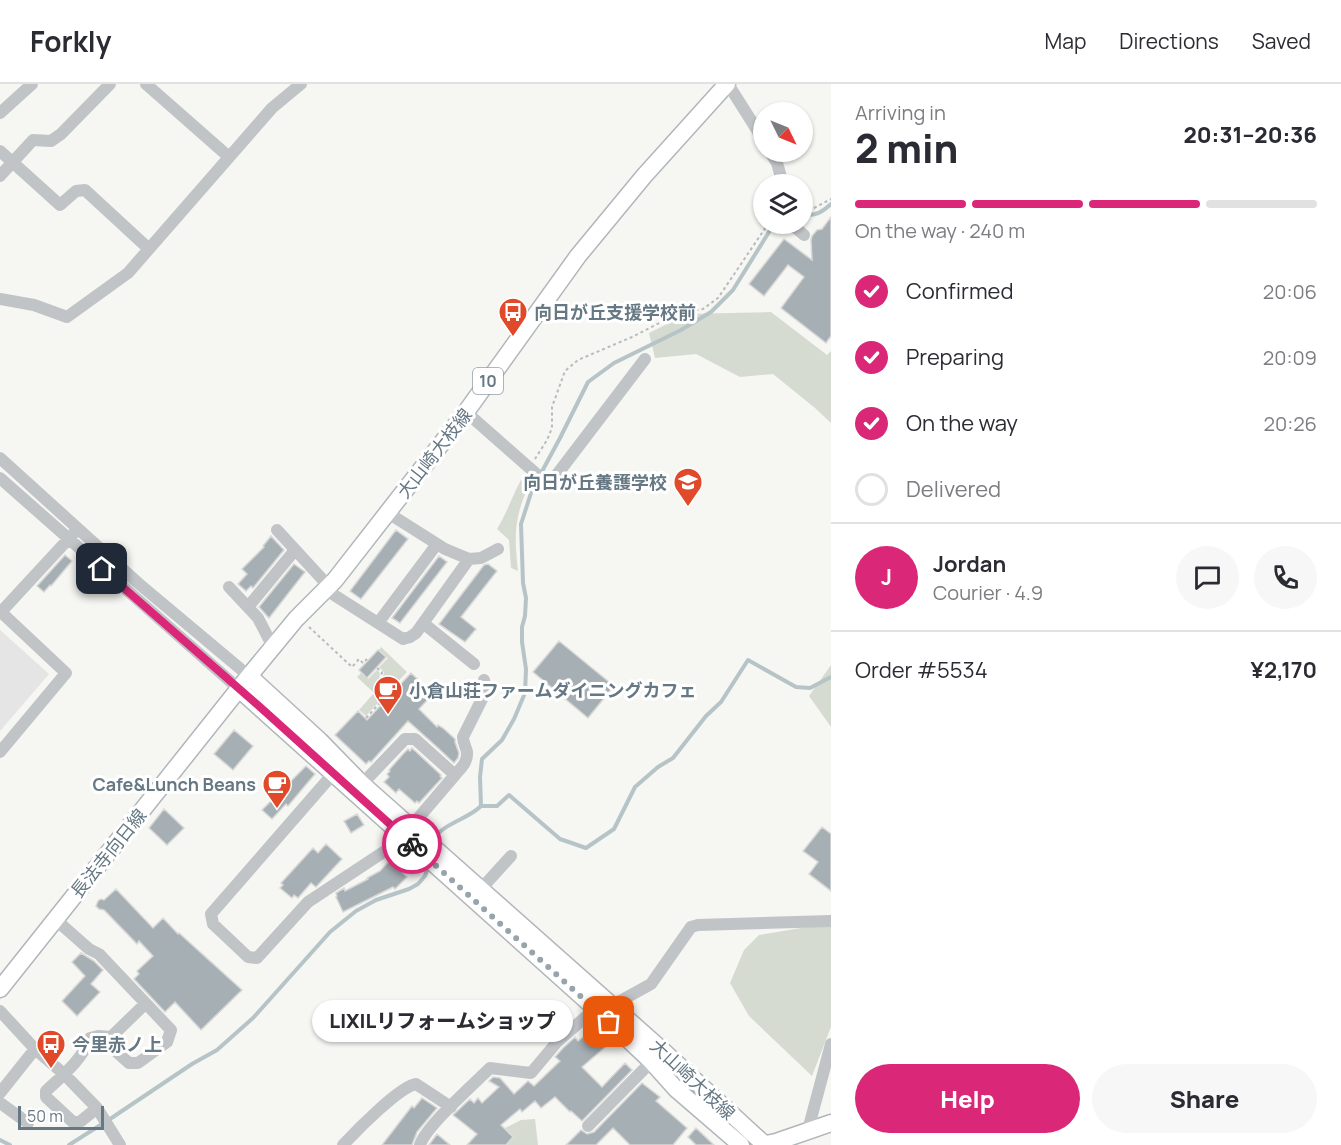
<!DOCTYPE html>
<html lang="en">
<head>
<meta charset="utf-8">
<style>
  :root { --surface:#fff; --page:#f7f7f7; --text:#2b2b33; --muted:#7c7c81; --line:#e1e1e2; --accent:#db2777 }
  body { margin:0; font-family:Manrope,"Noto Sans JP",sans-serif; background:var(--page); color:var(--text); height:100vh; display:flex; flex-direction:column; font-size:22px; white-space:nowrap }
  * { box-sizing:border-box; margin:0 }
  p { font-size:20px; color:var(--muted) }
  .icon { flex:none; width:33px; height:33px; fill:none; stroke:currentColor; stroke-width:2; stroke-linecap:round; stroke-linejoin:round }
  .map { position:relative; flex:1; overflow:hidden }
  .drawer { display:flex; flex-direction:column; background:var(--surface); width:510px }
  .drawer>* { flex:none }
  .needle { width:39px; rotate:133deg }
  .fabs { position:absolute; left:753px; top:18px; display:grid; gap:12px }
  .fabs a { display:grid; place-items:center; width:60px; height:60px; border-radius:50%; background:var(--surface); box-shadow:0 2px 4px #0004; font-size:30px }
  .scale { position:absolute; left:18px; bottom:15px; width:86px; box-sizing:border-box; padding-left:6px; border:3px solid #667884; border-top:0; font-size:16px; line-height:21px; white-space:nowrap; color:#667884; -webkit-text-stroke:4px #fff; paint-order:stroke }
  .pin { position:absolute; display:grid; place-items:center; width:51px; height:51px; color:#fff; margin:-26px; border-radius:12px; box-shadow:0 3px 9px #0006 }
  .courier { position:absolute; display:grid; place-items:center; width:60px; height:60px; margin:-30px; border:4px solid #db2777; border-radius:50%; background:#fff; color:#222; box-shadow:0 2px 8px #0007 }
  .bubble { position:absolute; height:42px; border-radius:21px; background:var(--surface); box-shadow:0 2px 4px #0004; font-size:20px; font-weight:800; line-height:42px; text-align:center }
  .head em { font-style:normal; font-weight:800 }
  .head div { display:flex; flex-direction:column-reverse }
  .head { display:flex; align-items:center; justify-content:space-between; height:102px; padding:0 24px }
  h1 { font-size:39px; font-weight:800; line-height:45px }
  .bar { display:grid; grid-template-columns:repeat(4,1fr); gap:9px 6px; align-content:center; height:72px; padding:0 24px }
  .bar i { height:8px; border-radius:4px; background:var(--line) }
  .bar .selected { background:var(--accent) }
  .bar p { grid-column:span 4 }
  .line { display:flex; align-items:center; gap:15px; padding:0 24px; border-top:2px solid var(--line) }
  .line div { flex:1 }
  .round { display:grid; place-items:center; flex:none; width:63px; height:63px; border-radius:32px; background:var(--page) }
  ol { padding:0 24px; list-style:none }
  li { display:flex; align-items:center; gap:18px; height:66px }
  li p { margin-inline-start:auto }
  li .icon { padding:6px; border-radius:50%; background:var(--accent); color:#fff; stroke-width:4 }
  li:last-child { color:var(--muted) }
  li i { width:33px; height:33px; border:3px solid var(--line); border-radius:50% }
  .cta { display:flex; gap:12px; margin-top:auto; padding:12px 24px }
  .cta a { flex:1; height:69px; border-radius:36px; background:var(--accent); color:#fff; font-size:24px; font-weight:800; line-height:69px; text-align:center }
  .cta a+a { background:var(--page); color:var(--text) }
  header { display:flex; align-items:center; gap:36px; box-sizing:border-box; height:84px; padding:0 30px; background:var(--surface); border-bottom:2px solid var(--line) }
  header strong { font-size:28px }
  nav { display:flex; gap:33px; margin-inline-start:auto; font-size:21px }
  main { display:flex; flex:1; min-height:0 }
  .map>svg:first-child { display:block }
  .built { fill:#e4e5e4 }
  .green { fill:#d6dbd2 }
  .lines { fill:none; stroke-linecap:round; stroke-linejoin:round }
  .stream { stroke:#b6c4c7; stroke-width:4 }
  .building { fill:#a6afb4; stroke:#d8d8d6; stroke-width:1.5 }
  .major-casing { stroke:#b1b6ba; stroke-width:19 }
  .path { stroke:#b8bbbe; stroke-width:2; stroke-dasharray:3 3; stroke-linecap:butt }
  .minor { stroke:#c0c4c7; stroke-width:12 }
  .major { stroke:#fff; stroke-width:16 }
  .done { stroke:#98a4ab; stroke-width:6; stroke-dasharray:0 10.8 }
  .route { stroke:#db2777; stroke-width:8 }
  .labels { text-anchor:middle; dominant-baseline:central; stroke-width:6; stroke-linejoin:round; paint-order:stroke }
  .shield { fill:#fff; stroke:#94a0a9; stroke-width:1.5 }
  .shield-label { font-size:16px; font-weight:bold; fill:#667884 }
  .poi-label { font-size:18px; font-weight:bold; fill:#667884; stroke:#fff; text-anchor:start }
  .street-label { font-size:18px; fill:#667884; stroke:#fff }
</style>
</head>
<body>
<header>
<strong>Forkly</strong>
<nav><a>Map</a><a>Directions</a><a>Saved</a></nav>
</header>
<main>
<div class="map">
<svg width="831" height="1061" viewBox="0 0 831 1061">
  <rect width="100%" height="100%" fill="#f6f6f3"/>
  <path class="built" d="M0,546l49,44 -49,57z"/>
  <path class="green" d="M771,228l56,43 4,-4v72l-16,-15 -42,-34 -33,3 -44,-23 -41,4 -6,-25 38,-19z
    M521,396h4l4,4c-15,36 -15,49 -11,87l-7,-3 -2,-28 -12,-11c10,-16 15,-33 24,-49z
    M381,563l26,25 -18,19 -7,-7 2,-12 -5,-5 9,-9 -9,-8z
    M831,581v62l-22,-31z
    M377,586l3,3 -2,13 8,8 -20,22 -7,-6 15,-17 -17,-16 4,-4 7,6z
    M831,839v104l-19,49 -63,-60 -19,-33 14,-33 15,-15z
    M535,1035l3,26h-31l7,-8 -9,-9 16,-8z"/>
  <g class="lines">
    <path class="stream" d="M802,130c13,3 20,-2 29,-10
      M481,722l-1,-29 2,-18 20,-19 12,-21 11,-26 1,-24 -4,-27v-15l3,-11 1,-18 -3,-15 -2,-59 11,-34 28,-52 28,-56 26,-19 67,-33 30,-18 22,-22 41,-66
      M433,756c10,-17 34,-20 48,-34h16l12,-11 51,44 26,9 28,-19 21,-42 23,-20 15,-9 33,-42 15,-14 27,-42 48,27 14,1 21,-11
      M0,1056l10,5
      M69,1061l44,-28 79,-53 25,-14 36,-32 77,-86 26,-21 20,-11 33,-11 9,-5 7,-8 4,-11"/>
  </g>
  <path class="building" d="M831,133v119l-5,7 -45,-35 23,-31 -16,-12 -24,31 -15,-12 35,-45 28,21 -1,-20 1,-4 5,-6 5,-1z
    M396,446l12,9 -47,60 -11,-8z
    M271,452l13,14 -31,38 -2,-2 -5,5 -8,-7 9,-10 -5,-5 22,-22 -1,-1z
    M65,471l7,6 -21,25 -1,-1 -6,7 -7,-6z
    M439,472l8,6 -47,61 -8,-5z
    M294,480l11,8 -36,46 -10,-11z
    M488,480l9,7 -36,46 15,12 -11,13 -26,-18 45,-59z
    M559,557l55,45 -26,32 -55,-46z
    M378,566l8,7 -19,21 -8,-8z
    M411,589l22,21 -14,15 18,18 1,-2 5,3 12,11v3l4,11 -1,5 -4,5 -16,-15 -30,-27 -37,41 -2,-1 -3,3 -31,-29 23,-24 9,9z
    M234,646l19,16 -20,24 -19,-16z
    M412,664l29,27 -1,1 2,2 -23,25 -2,-2 -2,2 -16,-14 -3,4 -12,-11 5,-5 -2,-3 3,-3 -1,-1 14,-16 5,-5 2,2z
    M306,682l9,8 -27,32 -2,-2 -14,15 -10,-9z
    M164,725l20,19 -17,17 -18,-17z
    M357,730l7,11 -13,8 -7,-12z
    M822,743l9,7v57l-22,-17 9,-12 -15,-11z
    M326,760l16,15 -26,28 -5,-4 -13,15 -4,-3 -2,3 -12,-10 3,-3 -2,-2 32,-35 5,5z
    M391,775l10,9 -2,1 8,8 -12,12 -2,-2 -50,25 -7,-15 1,-1 -1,-3 8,-5 1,3 23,-12 -1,-1 13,-7z
    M116,805l37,39 10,-10 15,16 1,-1 63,57 -41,40 -26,-28 -10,10 -31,-33 5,-5 -2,-3 16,-15 -14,-15 -2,3 -33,-34 -5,-1 -3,-3 2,-5 3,-2 3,1z
    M81,869l13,8 9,9 -12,14 9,8 -23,24 -15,-15 23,-25 -13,-14z
    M596,943l14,16 -28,24 20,20 23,-24 7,7 -50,51 -11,-10 -1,1 -15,-15 -14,11 -6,-7 -13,11 -2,-3 -19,16 12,12 -7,8h-39l10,-11 -24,-19 17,-16 4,4 4,-5 4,5 17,-16 -10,-6 4,-4 7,1 14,16 14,-13 6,5 26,-25 -5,-4 8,-9 12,-11 3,4z
    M642,999l18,14 -4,4 31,27 -14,17h-43l-17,-17 -17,17h-30l15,-15 6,4 7,-2z
    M422,1014l15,10 -20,24 -5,13h-30l30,-39 2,2z
    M696,1044l18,17h-18l-8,-8z
    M437,1050l13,11h-21z"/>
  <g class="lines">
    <g class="major-casing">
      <path id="major" d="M249,592l71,65 42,43 300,266 103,95
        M239,605l358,321 53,50 26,29 65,56
        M0,905l249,-313 47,-57 39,-39 131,-168 112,-156 66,-80 83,-92
        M762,1061l14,-3 55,-19"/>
    </g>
    <path class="path" d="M802,125l12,-1 17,-9
      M535,375l12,-19 5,-12v-21l13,-36 13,-11 54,-23 47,-24 24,-4 15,-11 50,-74
      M309,543l43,40 7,-8 4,4 4,-4
      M377,584l5,4 -2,13 10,10
      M366,634l23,-25"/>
    <path class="minor" d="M146,0l83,73
      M728,0l36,57
      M0,29l32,-29
      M0,67l60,54 16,-14 9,-1 64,59
      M770,68l7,11 6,21
      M0,92l33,-36 18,1 10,-7 49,-50
      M791,140l13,11
      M0,215l34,6 33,12 61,-44 144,-165 29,-24
      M466,328l83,73 96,-126
      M0,374l138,125 111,93
      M0,394l239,211
      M388,429l57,36 24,10
      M277,446l46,50 11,15 69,44 7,-2 6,-4 53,-74 12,-1 17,-9
      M229,503l29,31 15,29
      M248,523l47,-57
      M0,527l66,62 -66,79
      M1,528l73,-79
      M378,539l59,-79
      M423,539l51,41
      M339,683l-128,147 2,10 35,33 9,1 51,-56 89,-59 58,-68 -40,-36h-10l-43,45
      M455,691c6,-7 13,-13 12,-23 -1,-5 -4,-9 -4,-15l21,-42 1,-7 -1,-8
      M481,805l30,-33
      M55,835l34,30 10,5 72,76 -4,12 -29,21h-9l-18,-16v-10
      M0,927l35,38 29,25 33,34 23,37
      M0,1009l35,-44
      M0,1019l28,20
      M97,1024l-16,13 -7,2 -28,-26v-6c17,-16 36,-31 44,-53l8,-2 13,1 34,-33
      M588,1042l64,-65
      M808,1046l23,-86
      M343,1061c13,-14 56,-58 73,-61l35,23
      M420,1061c6,-19 54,-61 70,-77l41,5 26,-31 32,-28 33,-14 29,-16 40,-57 7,-2 133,-4"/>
    <use href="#major" class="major"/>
  </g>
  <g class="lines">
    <path class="done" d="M412,760l197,178"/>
    <path class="route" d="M102,485l158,138 152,137"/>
  </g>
  <defs>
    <g id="bus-pin" transform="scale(1.5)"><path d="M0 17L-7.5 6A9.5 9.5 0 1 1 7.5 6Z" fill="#e04929" stroke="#fff"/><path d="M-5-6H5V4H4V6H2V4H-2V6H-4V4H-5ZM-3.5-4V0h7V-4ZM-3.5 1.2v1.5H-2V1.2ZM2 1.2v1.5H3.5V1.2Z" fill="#fff"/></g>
    <g id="school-pin" transform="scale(1.5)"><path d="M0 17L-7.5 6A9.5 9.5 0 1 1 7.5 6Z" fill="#e04929" stroke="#fff"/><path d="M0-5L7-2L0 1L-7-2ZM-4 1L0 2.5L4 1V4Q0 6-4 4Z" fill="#fff"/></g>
    <g id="cafe-pin" transform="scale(1.5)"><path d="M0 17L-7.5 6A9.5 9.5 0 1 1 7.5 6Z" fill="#e04929" stroke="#fff"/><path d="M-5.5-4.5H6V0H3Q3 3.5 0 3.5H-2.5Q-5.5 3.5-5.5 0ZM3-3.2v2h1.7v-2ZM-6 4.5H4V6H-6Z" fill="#fff"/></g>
  </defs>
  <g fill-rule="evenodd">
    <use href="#bus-pin" x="513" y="228"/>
    <use href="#school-pin" x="688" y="398"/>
    <use href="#cafe-pin" x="388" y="606"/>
    <use href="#cafe-pin" x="277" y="700"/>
    <use href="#bus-pin" x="51" y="960"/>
  </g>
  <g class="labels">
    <rect class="shield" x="473" y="284" width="30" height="26" rx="4.5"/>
    <g class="shield-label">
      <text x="488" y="297">10</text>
    </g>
    <g class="poi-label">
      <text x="534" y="228">向日が丘支援学校前</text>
      <text x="667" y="398" text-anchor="end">向日が丘養護学校</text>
      <text x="409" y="606">小倉山荘ファームダイニングカフェ</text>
      <text x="256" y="700" text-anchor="end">Cafe&amp;Lunch Beans</text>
      <text x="72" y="960">今里赤ノ上</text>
    </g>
    <g class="street-label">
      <text transform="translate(434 369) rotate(-52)">大山崎大枝線</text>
      <text transform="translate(108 769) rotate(-51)">長法寺向日線</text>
      <text transform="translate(693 995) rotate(43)">大山崎大枝線</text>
    </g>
  </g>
</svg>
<div class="fabs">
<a><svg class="needle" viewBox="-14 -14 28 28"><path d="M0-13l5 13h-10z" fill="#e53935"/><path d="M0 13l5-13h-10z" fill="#7c7c81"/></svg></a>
<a><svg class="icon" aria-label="layers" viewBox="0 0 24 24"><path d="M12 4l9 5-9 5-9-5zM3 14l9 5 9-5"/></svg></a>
</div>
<div class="scale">50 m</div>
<div class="pin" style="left:609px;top:938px;background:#ea580c"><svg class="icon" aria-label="bag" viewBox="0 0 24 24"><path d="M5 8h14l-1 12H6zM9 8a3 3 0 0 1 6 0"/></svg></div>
<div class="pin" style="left:102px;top:485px;background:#1f2937"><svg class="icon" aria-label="home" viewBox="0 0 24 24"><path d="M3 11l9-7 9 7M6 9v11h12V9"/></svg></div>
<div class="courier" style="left:412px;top:760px"><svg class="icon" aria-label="bike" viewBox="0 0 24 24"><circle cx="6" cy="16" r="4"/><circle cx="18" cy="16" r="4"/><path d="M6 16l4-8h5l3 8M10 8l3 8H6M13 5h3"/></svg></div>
<div class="bubble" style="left:312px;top:916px;width:261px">LIXILリフォームショップ</div>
</div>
<section class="drawer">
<div class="head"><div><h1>2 min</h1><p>Arriving in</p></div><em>20:31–20:36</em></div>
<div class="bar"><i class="selected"></i><i class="selected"></i><i class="selected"></i><i></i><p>On the way · 240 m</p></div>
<ol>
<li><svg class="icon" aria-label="check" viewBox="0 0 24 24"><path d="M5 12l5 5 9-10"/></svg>Confirmed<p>20:06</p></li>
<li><svg class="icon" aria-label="check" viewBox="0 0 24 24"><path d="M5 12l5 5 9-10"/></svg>Preparing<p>20:09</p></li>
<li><svg class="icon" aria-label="check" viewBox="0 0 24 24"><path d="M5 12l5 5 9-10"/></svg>On the way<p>20:26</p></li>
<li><i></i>Delivered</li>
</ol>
<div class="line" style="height:108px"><b class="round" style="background:var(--accent);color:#fff">J</b><div><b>Jordan</b><p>Courier · 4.9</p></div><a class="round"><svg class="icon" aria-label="chat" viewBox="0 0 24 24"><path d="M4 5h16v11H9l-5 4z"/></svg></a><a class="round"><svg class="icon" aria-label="phone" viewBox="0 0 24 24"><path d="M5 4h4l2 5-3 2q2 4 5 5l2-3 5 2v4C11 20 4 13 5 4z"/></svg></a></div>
<div class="line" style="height:78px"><div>Order #5534</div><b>¥2,170</b></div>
<div class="cta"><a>Help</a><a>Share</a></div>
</section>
</main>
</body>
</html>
